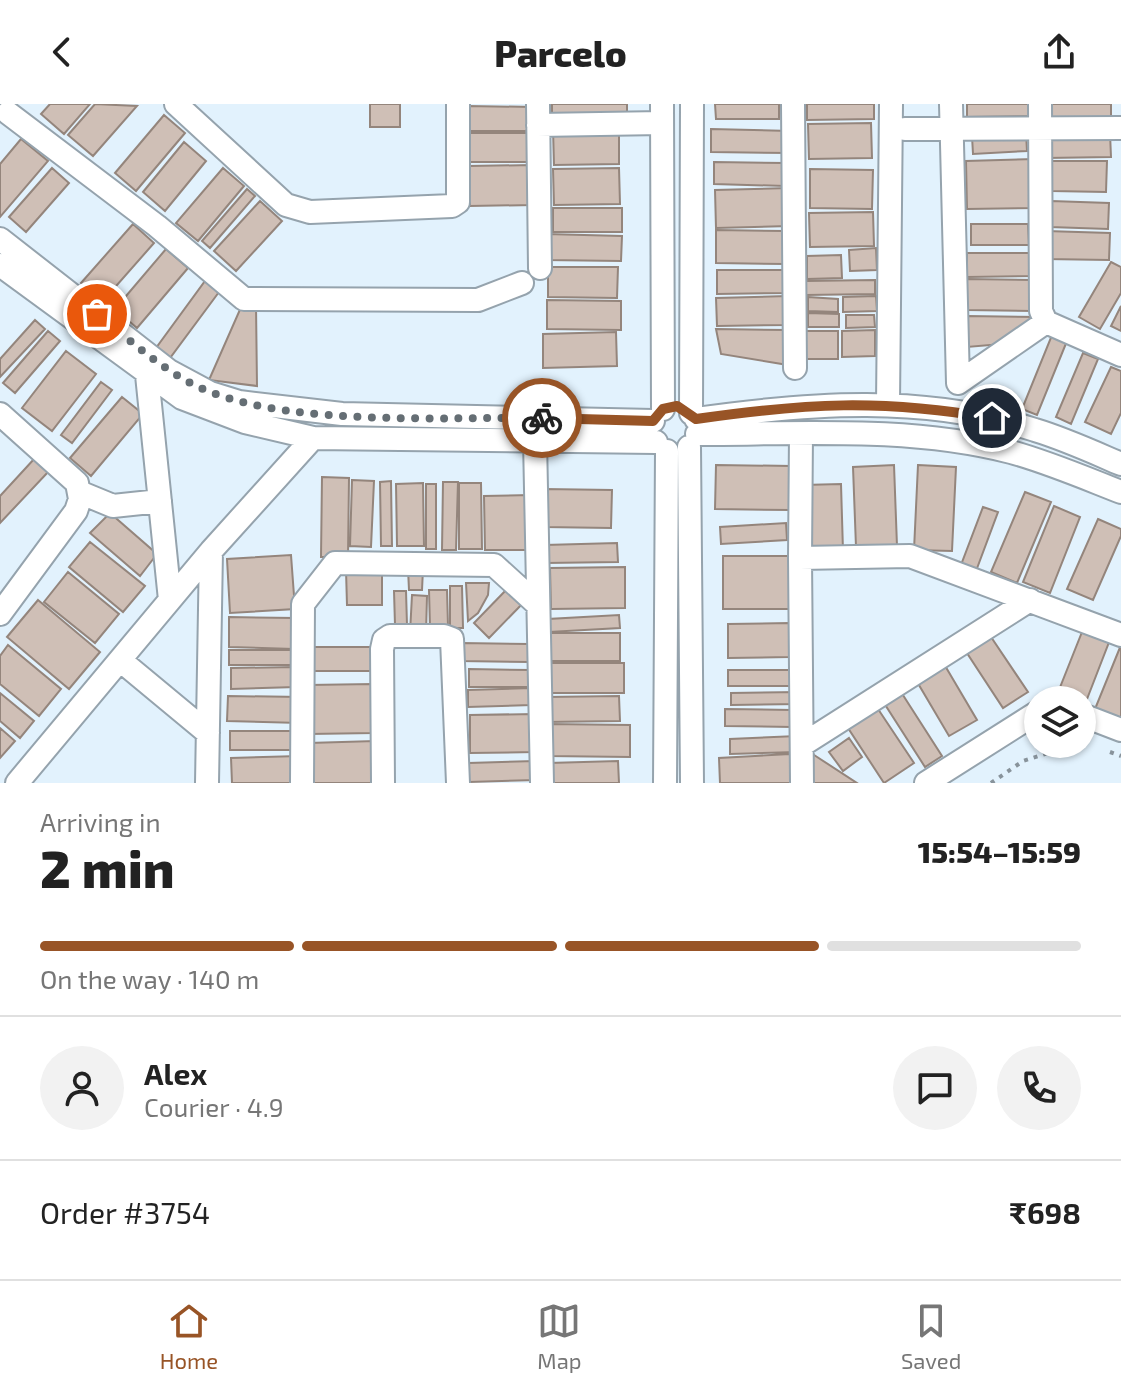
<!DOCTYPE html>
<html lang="en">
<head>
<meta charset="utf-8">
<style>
  :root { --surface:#fff; --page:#f2f2f2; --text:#222; --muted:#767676; --line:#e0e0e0; --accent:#985426 }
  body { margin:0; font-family:"Exo 2",sans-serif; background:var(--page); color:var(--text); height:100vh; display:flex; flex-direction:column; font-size:30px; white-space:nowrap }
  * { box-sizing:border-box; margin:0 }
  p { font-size:26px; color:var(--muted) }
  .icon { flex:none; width:44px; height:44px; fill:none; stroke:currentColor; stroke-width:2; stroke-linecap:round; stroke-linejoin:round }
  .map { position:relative; height:679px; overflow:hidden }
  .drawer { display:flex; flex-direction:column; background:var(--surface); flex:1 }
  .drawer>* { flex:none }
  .buttons { position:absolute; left:1024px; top:582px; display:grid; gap:16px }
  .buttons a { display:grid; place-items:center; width:72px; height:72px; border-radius:50%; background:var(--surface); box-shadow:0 2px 6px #0004; font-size:40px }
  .pin { position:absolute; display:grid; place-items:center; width:68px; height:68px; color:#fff; margin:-34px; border:4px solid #fff; border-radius:50%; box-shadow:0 2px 8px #0007 }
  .courier { position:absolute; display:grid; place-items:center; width:80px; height:80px; margin:-40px; border:6px solid #985426; border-radius:50%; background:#fff; color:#222; box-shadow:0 2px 10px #0007 }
  .summary em { font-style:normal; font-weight:800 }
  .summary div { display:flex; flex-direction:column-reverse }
  .summary { display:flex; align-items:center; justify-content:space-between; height:136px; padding:0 40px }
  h1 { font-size:52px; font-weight:800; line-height:60px }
  .bar { display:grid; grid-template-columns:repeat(4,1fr); gap:12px 8px; align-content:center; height:96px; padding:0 40px }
  .bar i { height:10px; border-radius:6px; background:var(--line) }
  .bar .selected { background:var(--accent) }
  .bar p { grid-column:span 4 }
  .line { display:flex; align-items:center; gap:20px; padding:0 40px; border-top:2px solid var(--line) }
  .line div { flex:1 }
  .round { display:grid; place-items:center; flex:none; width:84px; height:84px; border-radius:42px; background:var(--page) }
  header { display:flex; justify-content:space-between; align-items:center; height:104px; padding:0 40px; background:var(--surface); font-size:36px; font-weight:800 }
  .dock { display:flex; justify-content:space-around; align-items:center; height:112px; border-top:2px solid var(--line); background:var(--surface); font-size:22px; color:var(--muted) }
  .dock a { display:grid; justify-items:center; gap:4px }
  .dock .selected { color:var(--accent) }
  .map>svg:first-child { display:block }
  .building { fill:#cfbfb6; stroke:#94857c; stroke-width:2 }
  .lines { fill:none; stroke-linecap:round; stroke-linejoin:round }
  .minor-casing { stroke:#95a3ad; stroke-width:26 }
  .path { stroke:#88939b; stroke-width:4; stroke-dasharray:4 6; stroke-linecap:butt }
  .minor { stroke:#fff; stroke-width:22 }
  .done { stroke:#656e74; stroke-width:8; stroke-dasharray:0 14.4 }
  .route { stroke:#985426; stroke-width:10 }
</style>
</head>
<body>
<header><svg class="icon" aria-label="back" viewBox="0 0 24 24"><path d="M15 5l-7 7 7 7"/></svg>Parcelo<svg class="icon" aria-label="share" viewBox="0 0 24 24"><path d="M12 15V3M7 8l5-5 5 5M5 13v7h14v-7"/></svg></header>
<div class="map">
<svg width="1121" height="679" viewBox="0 0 1121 679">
  <rect width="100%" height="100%" fill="#e2f2fd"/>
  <path class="building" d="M50,0h40l-26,30 -23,-20z
    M95,0l42,2 -44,50 -25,-21z
    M370,0h30v23h-30z
    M552,0h75v17l-75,-1z
    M715,0h64v15h-63z
    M807,0h67v15l-67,1z
    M967,0h64v12l-64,1z
    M1050,0h61v19h-61z
    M467,2l66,1v24h-67z
    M164,11l21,18 -49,58 -21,-18z
    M871,19l1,35 -63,1 -1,-35z
    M619,24v36l-65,1 -1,-36z
    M711,25l79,2v22l-79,-1z
    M460,29h72v29h-72z
    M1026,29l1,18 -54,3 -1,-18z
    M1110,29l1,24 -65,1 -1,-24z
    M21,35l27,22 -48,56v-53z
    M184,38l22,19 -41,50 -22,-19z
    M1035,55l1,49 -69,1 -1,-48z
    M1052,57h55l-1,31 -54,-1z
    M714,58l71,1v23l-71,-2z
    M532,61l1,40 -63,1 -1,-40z
    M52,64l17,15 -43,49 -17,-15z
    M223,64l21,18 -46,55 -22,-18z
    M619,64l1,36 -66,1 -1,-36z
    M810,65l63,1 -1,39 -62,-1z
    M788,84l1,38 -73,2 -1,-38z
    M247,85l8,7 -45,52 -8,-7z
    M260,97l22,20 -46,50 -22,-20z
    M1051,97l58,2 -1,26 -58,-2z
    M553,104h69v24h-69z
    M873,108l1,34 -64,1 -1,-34z
    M133,120l21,19 -52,59 -21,-19z
    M971,120h57l1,21h-58z
    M716,126l69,1v33l-69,-1z
    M1046,127l64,2 -1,27 -63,-1z
    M546,130l76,2 -1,25 -75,-1z
    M876,144l1,22 -27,1 -1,-21z
    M166,145l22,19 -51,60 -22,-19z
    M967,149h66v23l-66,1z
    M841,151l1,23 -35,1v-23z
    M1111,158l10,5v26l-21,36 -21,-12z
    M548,163h70l-1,31 -69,-1z
    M717,166h69v23l-69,1z
    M967,175l66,1v31l-66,-1z
    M875,176v14l-69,1v-14z
    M205,177l14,11 -49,66 -14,-10z
    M787,192l1,29 -71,1 -1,-28z
    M876,192l1,15 -34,1v-15z
    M808,193l30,2v13l-30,-1z
    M547,196l74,1v29l-74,-1z
    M242,201h14l1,81 -48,-6z
    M1121,202v25l-10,-5z
    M808,209l31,1v13h-31z
    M846,211h28l1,12 -29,1z
    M967,212l72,1 -37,27 -35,3z
    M35,216l10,9 -45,48v-18z
    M716,225l72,1v35l-67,-11z
    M875,226v26l-33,1v-26z
    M48,227l12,10 -45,52 -12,-10z
    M802,227h36v28h-36z
    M616,228l1,34 -74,2v-34z
    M1052,231l15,6 -30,74 -15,-6z
    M66,247l30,23 -44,57 -30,-23z
    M1083,249l15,6 -27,65 -15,-7z
    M1111,263l10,4v42l-10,21 -26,-12z
    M101,278l11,8 -40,53 -11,-8z
    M122,293l21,17 -52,62 -21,-18z
    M35,354l14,13 -49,52v-27z
    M716,361l75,1 -1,44 -75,-1z
    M894,361l3,81 -41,1 -3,-80z
    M918,361l38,2 -4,84 -38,-1z
    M322,373l27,1 -1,79h-27z
    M352,376l22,1 -3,66 -21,-1z
    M391,377l1,65h-11l-1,-64z
    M443,378h15l-2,68h-14z
    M423,379l1,63h-27l-1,-62z
    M459,379h22l1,66h-23z
    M426,380h10v65h-10z
    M841,380l2,67 -39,1 -1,-67z
    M544,385l68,1 -1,38 -67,-1z
    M1025,388l26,10 -34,81 -26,-11z
    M531,391l1,55h-47l-1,-54z
    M1054,402l26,11 -30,76 -27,-11z
    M983,403l15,5 -22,59 -15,-6z
    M110,409l47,41 -17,22 -50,-43z
    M1098,415l23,10v7l-28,64 -26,-11z
    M786,419l1,17 -66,4 -1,-17z
    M90,438l55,44 -22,26 -54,-45z
    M617,439l1,19 -72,1 -1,-18z
    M291,451l4,54 -65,4 -3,-54z
    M723,452h73v53h-73z
    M625,463v41l-74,1 -1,-41z
    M382,465v36h-35l-1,-35z
    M408,465h15l-1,21h-13z
    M68,468l51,42 -24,29 -51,-41z
    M466,479h23l-1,12 -10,18 -10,8z
    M450,482h12l1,42h-13z
    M510,482l16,14 -37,38 -15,-15z
    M429,486h18l1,36 -18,1z
    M394,487h12l1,34h-12z
    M412,491l15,1 -1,37h-16z
    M38,496l62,52 -31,37 -62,-52z
    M619,511l1,13 -71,4 -1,-13z
    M229,513l66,1 -1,31 -65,-2z
    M789,519v34l-61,1v-34z
    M1084,523l27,10 -29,75v-12h-27z
    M987,527l41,61 -25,16 -40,-61z
    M548,529h72v28h-72z
    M461,539l68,1v18l-69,-1z
    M8,541l53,44 -22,27 -39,-32v-28z
    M1121,541v75l-26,-11z
    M305,543h69v24h-69z
    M229,546h68v15h-68z
    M548,559h76v30h-76z
    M944,560l33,56 -28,16 -33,-56z
    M295,563l1,20 -65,2v-21z
    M469,565l62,1v17h-62z
    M728,566h68v16h-68z
    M373,580l1,49 -65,1 -1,-49z
    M531,584v17l-63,2v-17z
    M799,588v12l-68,1v-12z
    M901,588l41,64 -17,11 -41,-64z
    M0,589l34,28 -14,17 -20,-17z
    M228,592l73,1 -1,26 -73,-2z
    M619,592l1,25 -74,1v-25z
    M725,605l67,1v17l-67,-1z
    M878,605l36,54 -30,20 -36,-55z
    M534,610l1,38 -65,1v-38z
    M548,620l82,1v32l-82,-1z
    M0,624l15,13 -15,17z
    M230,627h67v19h-67z
    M797,632v16l-67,2v-15z
    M849,634l13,19 -19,14 -14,-19z
    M375,637l1,42h-66l-1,-40z
    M811,649l46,30h-45z
    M790,650l1,29h-71l-1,-25z
    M299,652l1,27h-68l-1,-25z
    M535,657l1,19 -67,2v-19z
    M618,657l1,22h-69l-1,-20z"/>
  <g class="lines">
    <g class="minor-casing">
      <path id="minor" d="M176,0l110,101 24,7 142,-6 6,-4v-98
        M538,0l2,164
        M662,0l1,305
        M793,0l2,264
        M951,0l7,279
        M1040,0l1,207 5,11 75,33
        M8,9l149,113 87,73 234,1 44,-17
        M538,21l124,-2
        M905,25l216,-1
        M0,135l169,132 41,22 29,9 103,12 311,7
        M0,161l182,133 63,24 68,16 343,4
        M147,271l23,225
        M958,279l88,-61
        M888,300l3,-300
        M691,309l1,-309
        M0,310l77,69 3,16 -4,12 -76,103
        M696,315c114,-16 228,-25 339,11 30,9 58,22 86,34
        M697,330c104,0 212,-8 314,18 37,10 74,26 110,40
        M535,336l7,343
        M689,343l3,336
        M79,388l34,14 47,-5
        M800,454l1,-124
        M120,556l88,73
        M1082,611l39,15
        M802,641l228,-145
        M17,679l194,-232
        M207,679l4,-232 102,-113
        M302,679l1,-179 32,-41 159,2 44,40
        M383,679l-1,-134 2,-9 6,-4h54l8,3 6,144
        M665,679l2,-332
        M802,679l-2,-225 110,-2 211,79
        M926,679l112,-71"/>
    </g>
    <path class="path" d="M1110,648l11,4
      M991,679l32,-22 53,-17"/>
    <use href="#minor" class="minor"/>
  </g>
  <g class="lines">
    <path class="done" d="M97,210c36,28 72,63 116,79 87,33 234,24 329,25"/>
    <path class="route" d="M542,314l111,3 10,-12 14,-3 19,13c110,-16 185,-20 296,-1"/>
  </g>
</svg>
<div class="buttons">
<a><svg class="icon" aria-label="layers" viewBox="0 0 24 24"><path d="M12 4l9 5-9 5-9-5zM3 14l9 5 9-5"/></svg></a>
</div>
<div class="pin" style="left:97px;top:210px;background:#ea580c"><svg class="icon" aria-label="bag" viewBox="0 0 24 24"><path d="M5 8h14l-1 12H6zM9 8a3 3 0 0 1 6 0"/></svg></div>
<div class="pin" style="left:992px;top:314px;background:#1f2937"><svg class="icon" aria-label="home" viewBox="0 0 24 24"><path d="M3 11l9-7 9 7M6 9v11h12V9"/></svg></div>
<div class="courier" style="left:542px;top:314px"><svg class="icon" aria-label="bike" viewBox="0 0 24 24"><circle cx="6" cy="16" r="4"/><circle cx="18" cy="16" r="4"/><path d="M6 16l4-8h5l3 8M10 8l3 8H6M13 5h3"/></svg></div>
</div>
<section class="drawer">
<div class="summary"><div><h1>2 min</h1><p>Arriving in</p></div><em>15:54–15:59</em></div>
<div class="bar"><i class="selected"></i><i class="selected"></i><i class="selected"></i><i></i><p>On the way · 140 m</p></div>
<div class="line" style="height:144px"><a class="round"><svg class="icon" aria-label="person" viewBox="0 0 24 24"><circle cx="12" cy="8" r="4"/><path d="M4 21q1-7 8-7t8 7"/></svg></a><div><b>Alex</b><p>Courier · 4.9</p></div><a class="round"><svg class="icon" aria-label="chat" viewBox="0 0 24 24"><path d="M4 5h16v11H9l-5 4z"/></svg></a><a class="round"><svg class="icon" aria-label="phone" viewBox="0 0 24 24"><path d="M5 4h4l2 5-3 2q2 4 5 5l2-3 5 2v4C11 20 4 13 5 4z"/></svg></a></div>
<div class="line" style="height:104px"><div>Order #3754</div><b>₹698</b></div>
</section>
<nav class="dock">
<a class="selected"><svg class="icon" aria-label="home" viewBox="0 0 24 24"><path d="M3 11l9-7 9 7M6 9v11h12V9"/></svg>Home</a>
<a><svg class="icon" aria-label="map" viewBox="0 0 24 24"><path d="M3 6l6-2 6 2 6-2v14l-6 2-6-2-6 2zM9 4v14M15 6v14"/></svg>Map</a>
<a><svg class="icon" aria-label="saved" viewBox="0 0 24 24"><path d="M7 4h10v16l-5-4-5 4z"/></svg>Saved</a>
</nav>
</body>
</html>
